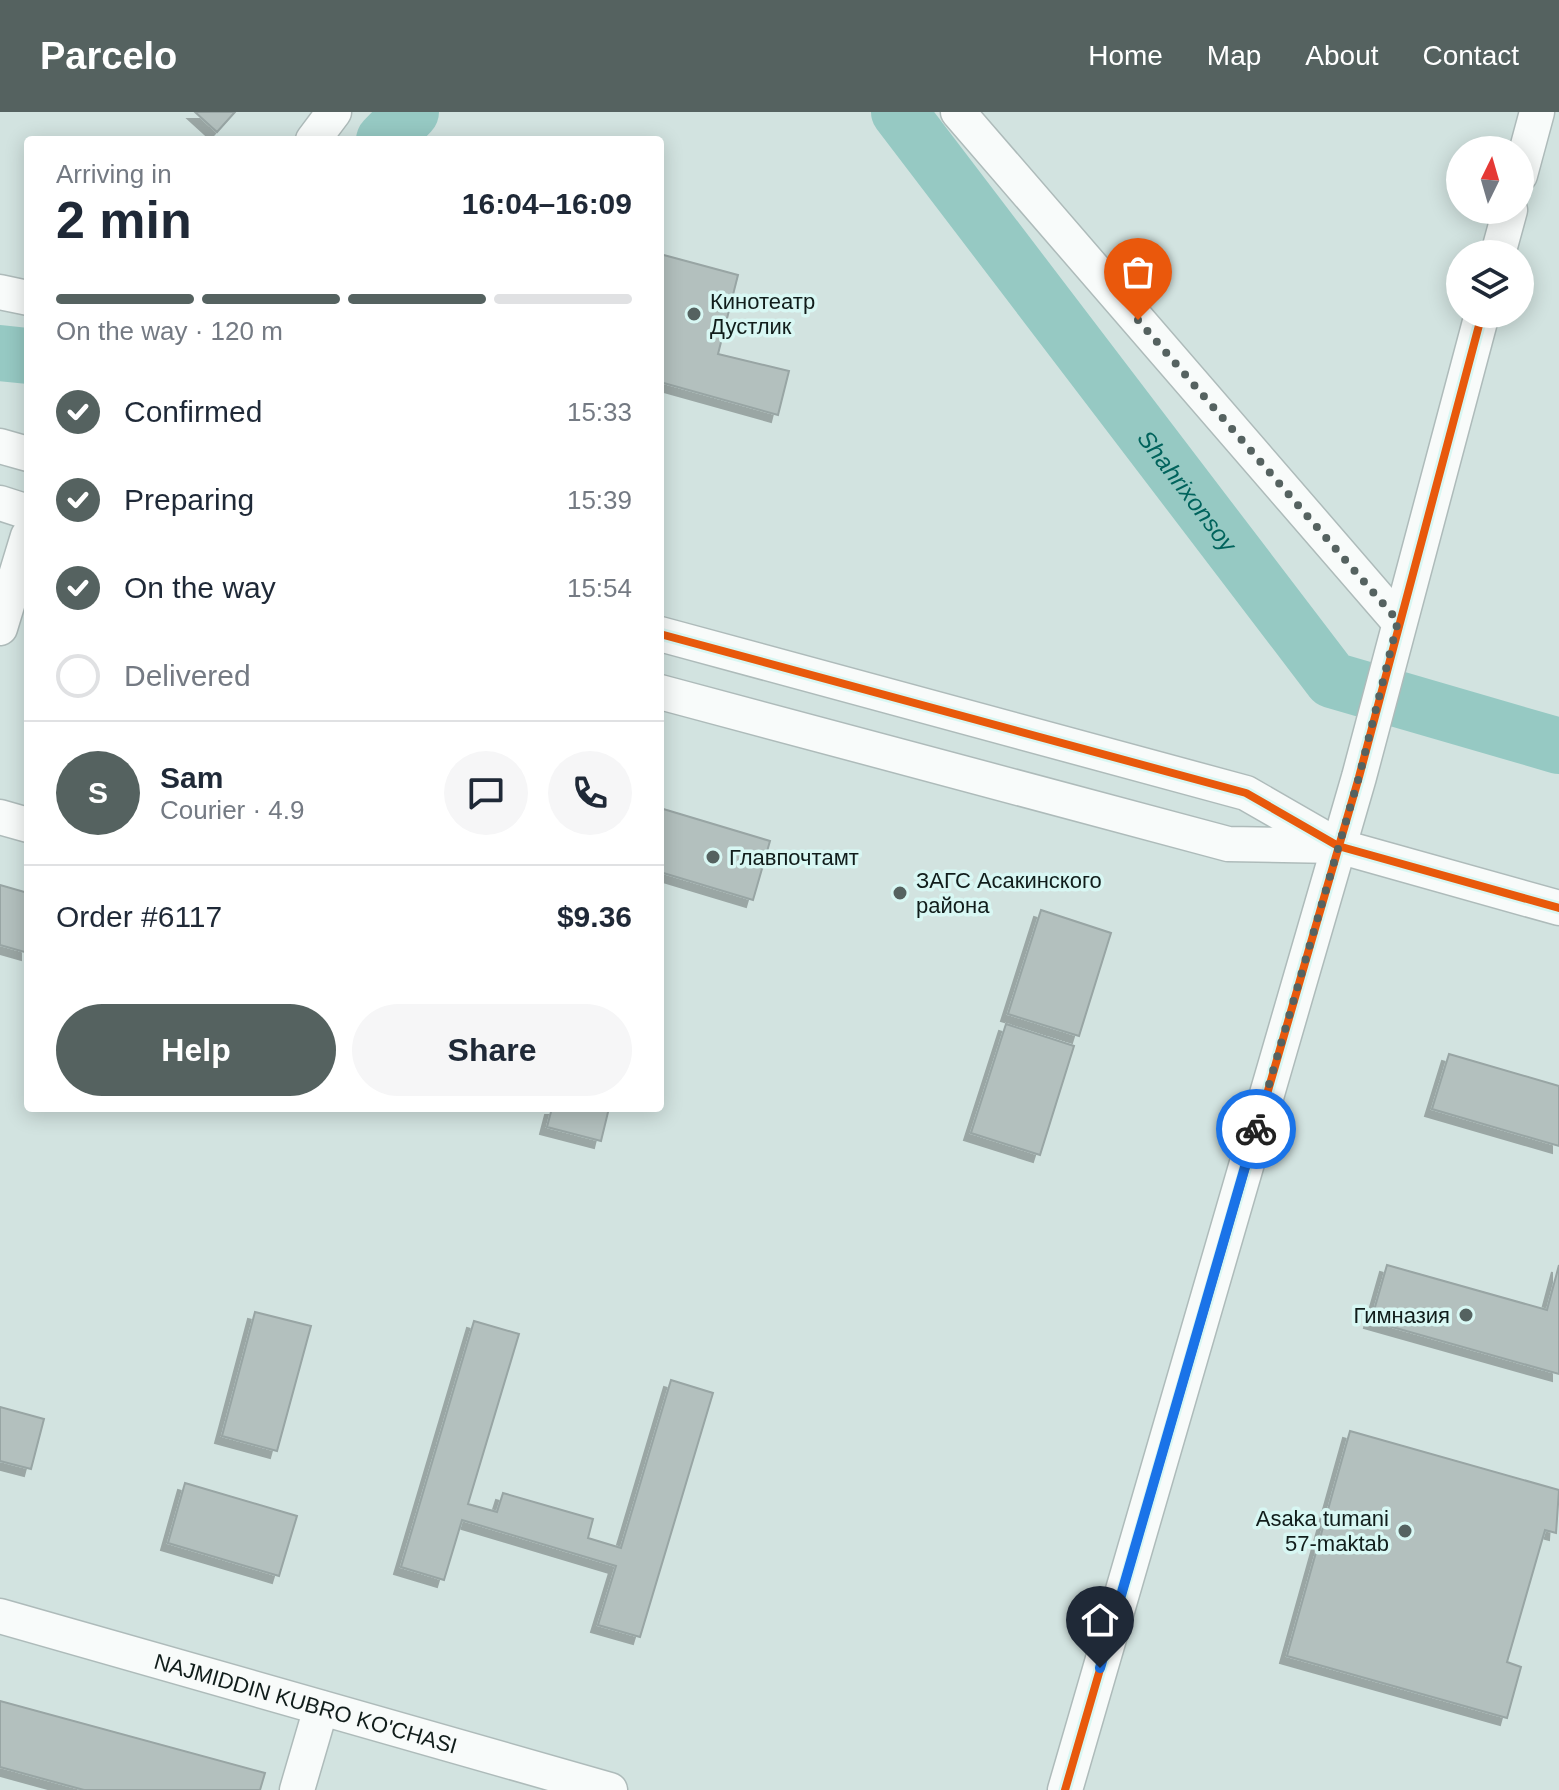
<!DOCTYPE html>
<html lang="en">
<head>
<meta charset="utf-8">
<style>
  :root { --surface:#fff; --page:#f6f6f7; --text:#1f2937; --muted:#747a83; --line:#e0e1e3; --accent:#556260 }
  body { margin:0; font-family:Arial,sans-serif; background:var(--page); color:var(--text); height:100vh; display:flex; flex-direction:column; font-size:30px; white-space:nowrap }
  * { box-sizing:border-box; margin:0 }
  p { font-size:26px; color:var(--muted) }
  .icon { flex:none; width:44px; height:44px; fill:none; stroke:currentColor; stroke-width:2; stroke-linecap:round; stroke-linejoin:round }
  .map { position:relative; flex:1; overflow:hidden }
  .panel { position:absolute; left:24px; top:24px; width:640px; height:976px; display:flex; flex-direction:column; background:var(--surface); border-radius:8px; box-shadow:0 4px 20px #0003 }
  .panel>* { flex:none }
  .needle { width:52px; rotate:5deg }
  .fabs { position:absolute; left:1446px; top:24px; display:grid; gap:16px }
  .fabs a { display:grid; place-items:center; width:88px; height:88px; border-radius:50%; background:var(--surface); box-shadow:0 4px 20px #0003; font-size:40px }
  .pin { position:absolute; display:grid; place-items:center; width:68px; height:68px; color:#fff; margin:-82px -34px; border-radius:50% 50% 50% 0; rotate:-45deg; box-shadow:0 0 8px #0007 }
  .pin .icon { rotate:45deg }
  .courier { position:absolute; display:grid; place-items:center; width:80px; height:80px; margin:-40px; border:6px solid #1a73e8; border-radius:50%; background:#fff; color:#222; box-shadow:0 2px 10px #0007 }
  .summary em { font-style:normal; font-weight:700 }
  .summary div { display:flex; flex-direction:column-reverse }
  .summary { display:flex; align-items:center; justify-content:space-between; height:136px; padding:0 32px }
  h1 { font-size:52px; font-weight:700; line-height:60px }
  .bar { display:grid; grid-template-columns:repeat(4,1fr); gap:12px 8px; align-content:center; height:96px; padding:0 32px }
  .bar i { height:10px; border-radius:6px; background:var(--line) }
  .bar .on { background:var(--accent) }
  .bar p { grid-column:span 4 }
  .line { display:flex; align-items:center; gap:20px; padding:0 32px; border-top:2px solid var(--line) }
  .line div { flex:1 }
  .round { display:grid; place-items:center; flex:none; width:84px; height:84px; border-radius:42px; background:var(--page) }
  ol { padding:0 32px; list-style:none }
  li { display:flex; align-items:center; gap:24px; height:88px }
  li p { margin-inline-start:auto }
  li .icon { padding:8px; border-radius:50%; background:var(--accent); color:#fff; stroke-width:4 }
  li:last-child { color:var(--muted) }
  li i { width:44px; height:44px; border:4px solid var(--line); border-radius:50% }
  .button { display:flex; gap:16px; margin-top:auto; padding:16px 32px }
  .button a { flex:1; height:92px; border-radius:48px; background:var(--accent); color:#fff; font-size:32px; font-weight:700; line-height:92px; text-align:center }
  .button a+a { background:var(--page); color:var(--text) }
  header { display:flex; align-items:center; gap:48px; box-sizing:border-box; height:112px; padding:0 40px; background:var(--accent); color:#fff }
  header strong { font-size:38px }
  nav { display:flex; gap:44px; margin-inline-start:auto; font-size:28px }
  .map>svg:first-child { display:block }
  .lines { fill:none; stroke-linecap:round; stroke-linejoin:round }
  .river { stroke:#96c9c3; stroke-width:56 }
  .building { fill:#b3c0be; stroke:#98a5a4; stroke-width:2; filter:url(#shadow) }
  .minor-casing { stroke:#aebbba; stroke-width:37 }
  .minor { stroke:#f8fbfa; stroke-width:34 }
  .cycleway-casing { stroke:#d8f7f3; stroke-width:13 }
  .cycleway { stroke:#e8590c; stroke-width:8 }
  .done { stroke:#556260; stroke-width:8; stroke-dasharray:0 14.4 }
  .route { stroke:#1a73e8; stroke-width:10 }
  .poi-dot { fill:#556260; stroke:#d8f7f3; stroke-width:3 }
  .labels { text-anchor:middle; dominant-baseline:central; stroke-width:7; stroke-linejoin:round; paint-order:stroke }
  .poi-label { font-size:22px; fill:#111d1b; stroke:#d8f7f3; text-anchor:start }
  .street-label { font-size:22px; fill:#111d1b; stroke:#d8f7f3 }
  .water-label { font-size:24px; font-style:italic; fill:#00635c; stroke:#d8f7f3 }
</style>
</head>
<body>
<header>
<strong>Parcelo</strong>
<nav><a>Home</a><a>Map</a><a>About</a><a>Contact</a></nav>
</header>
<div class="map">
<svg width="1559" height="1678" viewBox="0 0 1559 1678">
  <defs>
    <filter id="shadow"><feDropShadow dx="-7" dy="7" stdDeviation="0" flood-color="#0004"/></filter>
  </defs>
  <rect width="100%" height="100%" fill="#d2e3e0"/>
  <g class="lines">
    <g class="river">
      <path id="s1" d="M899,0l433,568 227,66"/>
      <path d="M384,28l27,-28"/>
      <path d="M0,241l28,3"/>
    </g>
  </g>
  <path class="building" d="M195,0h40l-18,20z
    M660,142l78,21 -20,79 71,17 -11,44 -118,-33z
    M660,696l110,33 -17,59 -93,-28z
    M0,773l28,8v60l-28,-8z
    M1041,798l70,23 -32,103 -71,-22z
    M1006,912l68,22 -34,109 -69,-22z
    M1449,942l110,32v60l-127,-37z
    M552,996h57l-8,33 -54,-14z
    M1387,1153l160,45 12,-45v109l-188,-53z
    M255,1200l56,14 -34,125 -55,-15z
    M474,1209l45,13 -51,170 29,8 6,-19 90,26 -5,19 33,10 50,-168 42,13 -73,244 -42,-12 18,-59 -154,-46 -18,60 -43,-13z
    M0,1295l44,12 -13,50 -31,-8z
    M1350,1319l209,59 -3,43 -11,-3 -38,132 14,5 -14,51 -220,-62z
    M185,1371l112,33 -18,60 -111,-33z
    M0,1589l265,72 -5,17h-176l-84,-23z"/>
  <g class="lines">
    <g class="minor-casing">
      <g id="minor">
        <path d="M958,0l440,509"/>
        <path d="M313,28l21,-28"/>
        <path d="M1520,63l17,-63"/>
        <path d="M1498,142l12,-44"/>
        <path d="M0,180l28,6"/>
        <path d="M0,334l28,8"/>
        <path d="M0,391l28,9"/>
        <path d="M0,516l28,-92"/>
        <path d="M660,522l586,159 92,53 221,62"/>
        <path d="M660,580l568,152 108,2"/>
        <path d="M0,705l28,8"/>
        <path id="s2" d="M0,1504l610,174"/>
        <path d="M297,1678l24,-82"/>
        <path d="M1065,1678l294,-1013 123,-463"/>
      </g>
    </g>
    <use href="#minor" class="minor"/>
    <g class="cycleway-casing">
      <path id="cycleway" d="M660,522l586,159 92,53 221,62
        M1065,1678l294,-1013 123,-463"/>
    </g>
    <use href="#cycleway" class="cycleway"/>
  </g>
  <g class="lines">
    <path class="done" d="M1138,208l260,301 -39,156 -103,352"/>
    <path class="route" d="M1100,1556l156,-539"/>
  </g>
  <g class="poi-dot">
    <circle cx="694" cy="202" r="8"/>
    <circle cx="713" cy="745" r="8"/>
    <circle cx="900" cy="781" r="8"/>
    <circle cx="1466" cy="1203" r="8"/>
    <circle cx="1405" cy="1419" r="8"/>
  </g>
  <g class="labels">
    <g class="poi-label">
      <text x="710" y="189">Кинотеатр<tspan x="710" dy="25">Дустлик</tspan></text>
      <text x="729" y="745">Главпочтамт</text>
      <text x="916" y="768">ЗАГС Асакинского<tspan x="916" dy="25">района</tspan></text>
      <text x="1450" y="1203" text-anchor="end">Гимназия</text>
      <text x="1389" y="1406" text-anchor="end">Asaka tumani<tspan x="1389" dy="25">57-maktab</tspan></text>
    </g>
    <g class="street-label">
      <text stroke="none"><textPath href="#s2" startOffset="318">NAJMIDDIN KUBRO KO'CHASI</textPath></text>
    </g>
    <g class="water-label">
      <text stroke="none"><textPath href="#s1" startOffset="476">Shahrixonsoy</textPath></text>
    </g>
  </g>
</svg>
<div class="fabs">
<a><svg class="needle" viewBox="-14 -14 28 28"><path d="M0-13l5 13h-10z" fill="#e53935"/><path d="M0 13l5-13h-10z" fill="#747a83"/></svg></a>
<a><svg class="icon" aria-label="layers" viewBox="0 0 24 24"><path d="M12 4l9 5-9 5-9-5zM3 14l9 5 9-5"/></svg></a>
</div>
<div class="pin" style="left:1138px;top:208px;background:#ea580c"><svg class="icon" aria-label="bag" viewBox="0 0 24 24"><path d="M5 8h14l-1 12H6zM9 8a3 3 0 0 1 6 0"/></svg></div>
<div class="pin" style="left:1100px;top:1556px;background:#1f2937"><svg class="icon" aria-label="home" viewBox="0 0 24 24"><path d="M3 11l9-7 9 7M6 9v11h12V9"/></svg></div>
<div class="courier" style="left:1256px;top:1017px"><svg class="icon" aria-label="bike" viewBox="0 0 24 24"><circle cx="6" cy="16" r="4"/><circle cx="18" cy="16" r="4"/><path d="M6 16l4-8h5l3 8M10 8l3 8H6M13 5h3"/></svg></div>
<section class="panel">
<div class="summary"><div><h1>2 min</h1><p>Arriving in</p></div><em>16:04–16:09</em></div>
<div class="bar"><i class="on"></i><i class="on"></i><i class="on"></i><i></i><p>On the way · 120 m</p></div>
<ol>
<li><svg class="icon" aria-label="check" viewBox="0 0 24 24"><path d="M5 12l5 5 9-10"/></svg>Confirmed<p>15:33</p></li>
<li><svg class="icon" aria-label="check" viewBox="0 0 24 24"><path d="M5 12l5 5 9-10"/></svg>Preparing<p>15:39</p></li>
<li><svg class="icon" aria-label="check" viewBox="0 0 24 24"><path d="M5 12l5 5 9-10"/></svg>On the way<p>15:54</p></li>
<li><i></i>Delivered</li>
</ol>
<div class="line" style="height:144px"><b class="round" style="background:var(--accent);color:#fff">S</b><div><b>Sam</b><p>Courier · 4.9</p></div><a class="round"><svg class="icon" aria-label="chat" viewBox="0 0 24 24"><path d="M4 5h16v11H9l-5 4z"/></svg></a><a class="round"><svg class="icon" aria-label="phone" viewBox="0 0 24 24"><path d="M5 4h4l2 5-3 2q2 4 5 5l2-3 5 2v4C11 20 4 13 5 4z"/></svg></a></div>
<div class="line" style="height:104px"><div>Order #6117</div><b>$9.36</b></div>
<div class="button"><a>Help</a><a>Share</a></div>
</section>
</div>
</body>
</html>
